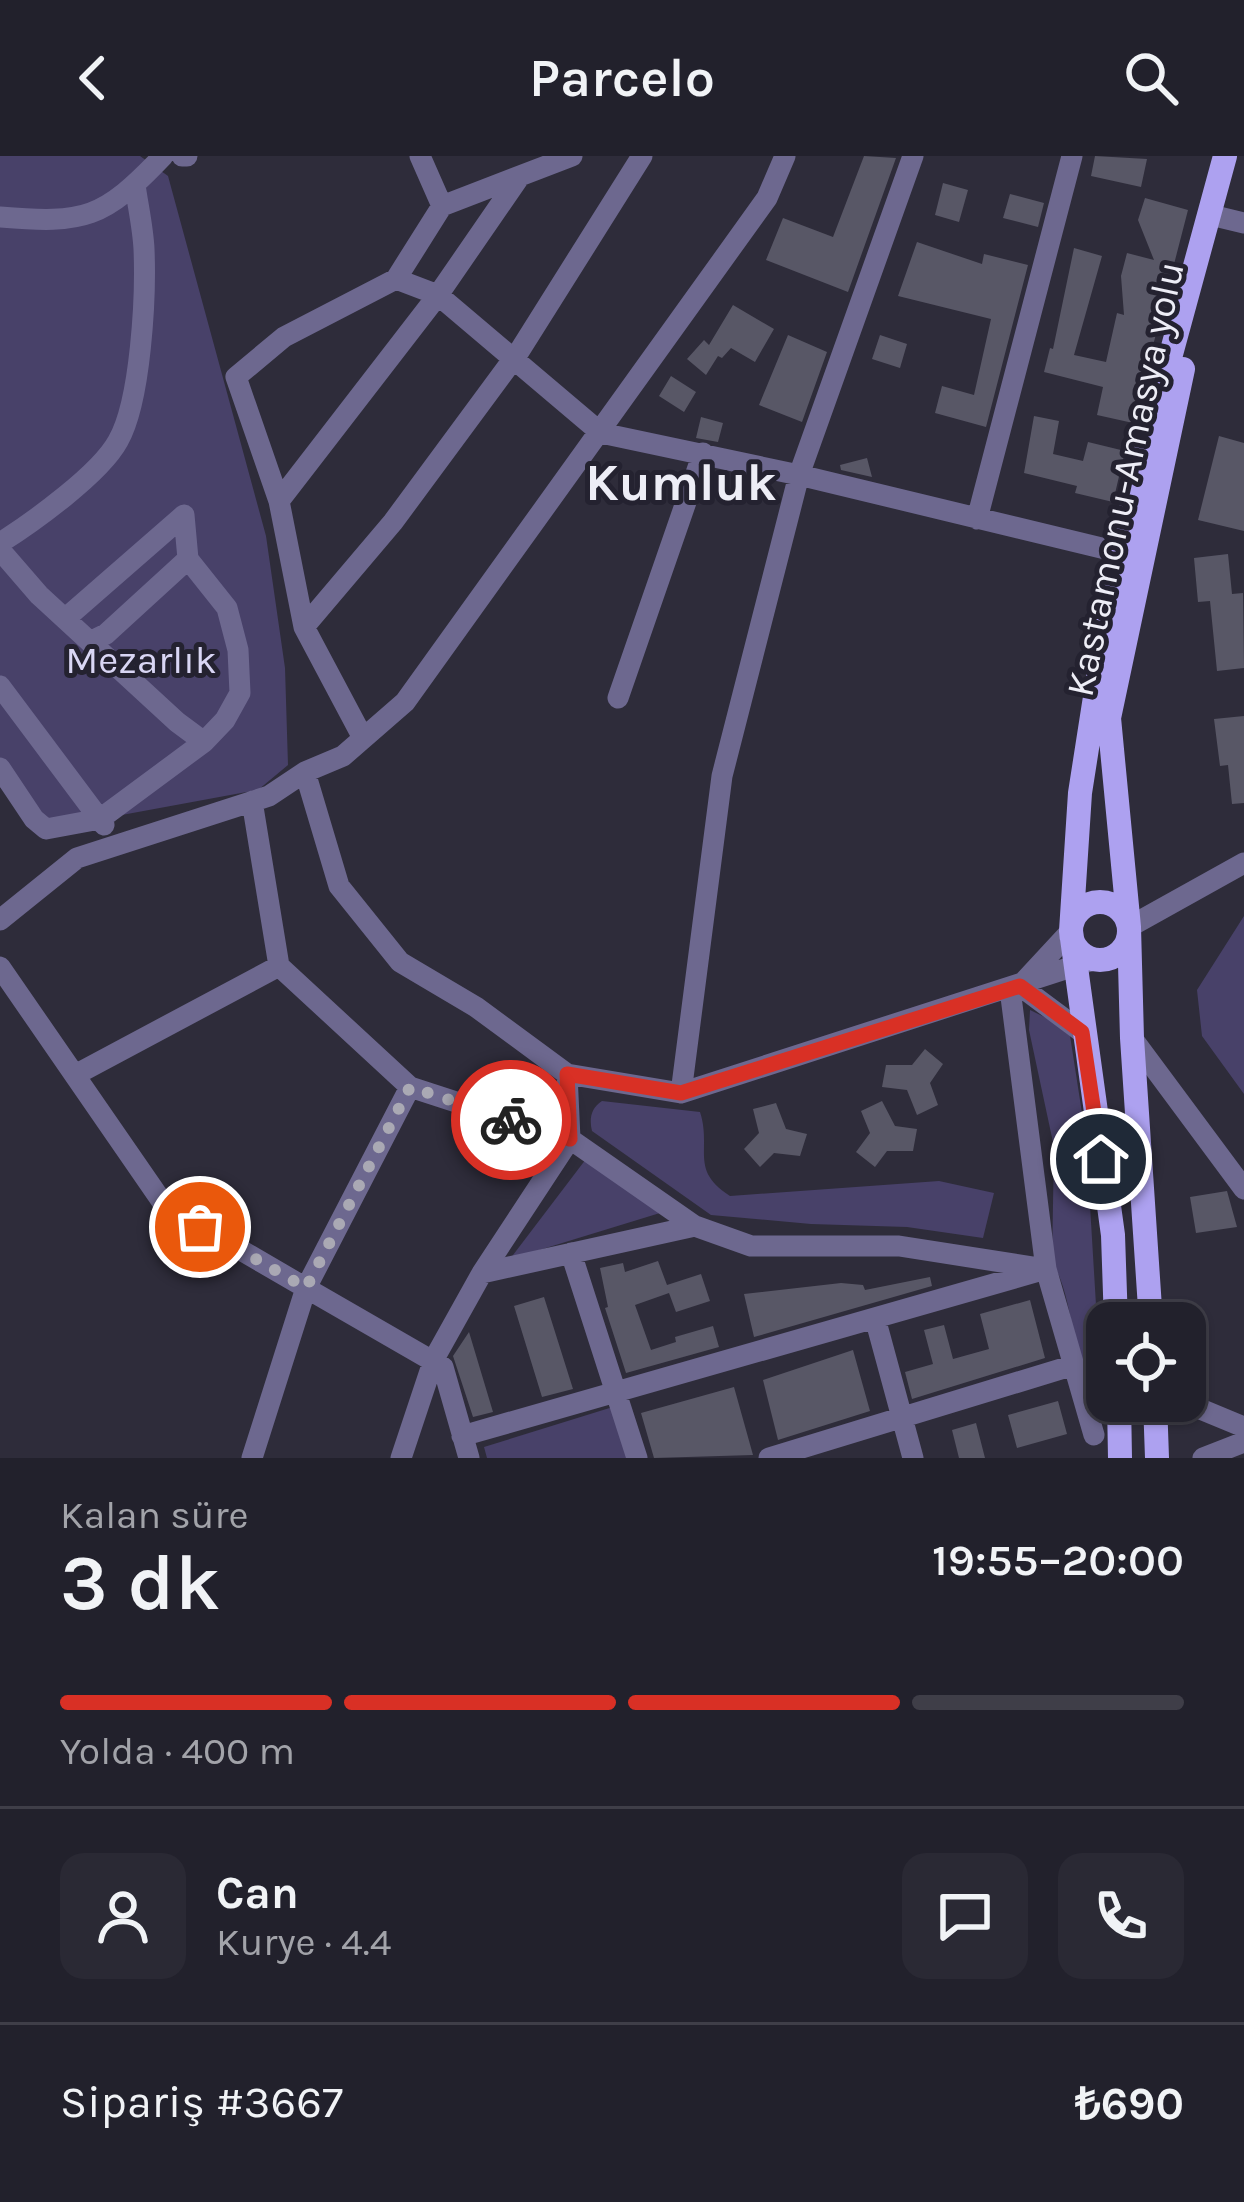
<!DOCTYPE html>
<html lang="tr">
<head>
<meta charset="utf-8">
<style>
  :root { --surface:#22212c; --page:#2a2934; --text:#f1f3f6; --muted:#a2a3a9; --line:#3f3e48; --accent:#d93025 }
  body { margin:0; font-family:Karla,sans-serif; background:var(--page); color:var(--text); height:100vh; display:flex; flex-direction:column; font-size:45px; white-space:nowrap }
  * { box-sizing:border-box; margin:0 }
  p { font-size:39px; color:var(--muted) }
  .icon { flex:none; width:66px; height:66px; fill:none; stroke:currentColor; stroke-width:2; stroke-linecap:round; stroke-linejoin:round }
  .map { position:relative; height:1302px; overflow:hidden }
  .drawer { display:flex; flex-direction:column; background:var(--surface); flex:1 }
  .drawer>* { flex:none }
  .buttons { position:absolute; left:1086px; top:1146px; display:grid; gap:24px }
  .buttons a { display:grid; place-items:center; width:120px; height:120px; border-radius:24px; background:var(--surface); box-shadow:0 3px 9px #0004,0 0 0 3px var(--line); font-size:60px }
  .pin { position:absolute; display:grid; place-items:center; width:102px; height:102px; color:#fff; margin:-51px; border:6px solid #fff; border-radius:50%; box-shadow:0 3px 12px #0007 }
  .courier { position:absolute; display:grid; place-items:center; width:120px; height:120px; margin:-60px; border:9px solid #d93025; border-radius:50%; background:#fff; color:#222; box-shadow:0 3px 15px #0007 }
  .headline em { font-style:normal; font-weight:600 }
  .headline div { display:flex; flex-direction:column-reverse }
  .headline { display:flex; align-items:center; justify-content:space-between; height:204px; padding:0 60px }
  h1 { font-size:78px; font-weight:600; line-height:90px }
  .bar { display:grid; grid-template-columns:repeat(4,1fr); gap:18px 12px; align-content:center; height:144px; padding:0 60px }
  .bar i { height:15px; border-radius:9px; background:var(--line) }
  .bar .active { background:var(--accent) }
  .bar p { grid-column:span 4 }
  .line { display:flex; align-items:center; gap:30px; padding:0 60px; border-top:3px solid var(--line) }
  .line div { flex:1 }
  .round { display:grid; place-items:center; flex:none; width:126px; height:126px; border-radius:24px; background:var(--page) }
  header { display:flex; justify-content:space-between; align-items:center; height:156px; padding:0 60px; background:var(--surface); font-size:54px; font-weight:600 }
  .map>svg:first-child { display:block }
  .green { fill:#484169 }
  .building { fill:#585766 }
  .lines { fill:none; stroke-linecap:round; stroke-linejoin:round }
  .minor { stroke:#6d688f; stroke-width:21 }
  .major { stroke:#ada1f0; stroke-width:24 }
  .done { stroke:#aaa9b4; stroke-width:12; stroke-dasharray:0 21.6 }
  .route { stroke:#d93025; stroke-width:15 }
  .labels { text-anchor:middle; dominant-baseline:central; stroke-width:10; stroke-linejoin:round; paint-order:stroke }
  .street-label { font-size:39px; fill:#ededf6; stroke:#242230 }
  .park-label { font-size:39px; fill:#d9d6f4; stroke:#242230 }
  .district-label { font-size:51px; font-weight:bold; fill:#ededf6; stroke:#242230 }
</style>
</head>
<body>
<header><svg class="icon" aria-label="back" viewBox="0 0 24 24"><path d="M15 5l-7 7 7 7"/></svg>Parcelo<svg class="icon" aria-label="search" viewBox="0 0 24 24"><circle cx="10" cy="10" r="6"/><path d="M15 15l6 6"/></svg></header>
<div class="map">
<svg width="1244" height="1302" viewBox="0 0 1244 1302">
  <rect width="100%" height="100%" fill="#2e2c3a"/>
  <path class="green" d="M0,0h140l28,20 98,360 19,132 3,97 -30,25 -223,41 -35,-44z
    M1244,760v178l-42,-58 -5,-46z
    M1030,854l39,19 17,110 10,166 10,81v9l-7,3c-29,-30 -23,-98 -47,-136l2,-115 -25,-117z
    M602,945l98,11c12,37 -11,58 30,84l209,-15 55,12 -11,45 -76,-11 -96,-3 -100,-9 -119,-84c-3,-12 -1,-23 10,-30z
    M586,1003l74,54 -150,46z
    M616,1250l16,52h-145l-3,-11z"/>
  <path class="building" d="M864,0l32,2 -48,134 -82,-32 17,-42 50,19z
    M1095,0l52,3 -6,28 -50,-11z
    M943,27l25,7 -9,32 -24,-7z
    M1010,38l34,9 -6,24 -35,-9z
    M1145,42l43,12 -55,213 -36,-8 6,-28 -59,-15 6,-24 3,1 21,-101 28,8 -28,99 32,7 11,-49 7,2 -3,-39 6,-23 27,7 -16,-40z
    M917,86l65,22 2,-10 44,11 -42,162 -51,-14 7,-27 32,9 17,-76 -93,-23z
    M733,149l41,24 -19,33 -24,-14 -9,10 -4,-2 -12,19 -19,-16 17,-19 5,5z
    M788,179l39,17 -25,70 -43,-17z
    M880,179l27,9 -7,24 -28,-9z
    M671,220l25,16 -12,20 -25,-16z
    M1034,260l25,5 -6,33 30,7 5,-19 37,9 -12,51 -38,-9 2,-7 -53,-13z
    M701,261l22,6 -5,19 -22,-4z
    M1219,280l25,7v88l-46,-11z
    M867,302l5,19 -31,-7 -1,-5z
    M1228,398l4,40 11,-1 1,75 -27,3 -7,-70 -12,1 -4,-44z
    M1244,560v87l-12,1 -4,-39 -8,1 -6,-47z
    M925,893l18,15 -13,19 8,22 -21,10 -10,-25 -25,-3 4,-22h26z
    M882,945l13,25 22,3 -4,22h-26l-12,16 -19,-15 14,-19 -9,-22z
    M776,947l10,26 21,5 -7,22 -26,-3 -14,14 -16,-18 15,-16 -6,-24z
    M1227,1035l10,36 -41,6 -6,-36z
    M658,1105l9,24 34,-11 9,27 -34,11 -7,-19 -34,12 16,45 25,-8 -1,-5 38,-11 6,21 -93,26 -21,-65 3,-1 -8,-39 23,-5 2,9z
    M930,1121l2,9 -178,51 -10,-43 97,-11 22,2 2,5z
    M544,1141l29,92 -31,8 -28,-91z
    M1030,1144l15,58 -133,41 -7,-27 28,-8 -9,-34 20,-5 9,34 36,-10 -9,-35z
    M469,1176l24,80 -20,5 -20,-61z
    M853,1194l17,61 -92,29 -15,-60z
    M734,1231l19,68 -99,3 -13,-45z
    M1058,1245l9,33 -50,14 -9,-33z
    M976,1267l9,35h-26l-7,-28z"/>
  <g class="lines">
    <path class="minor" d="M182,0h5
      M420,0l22,50
      M785,0l-18,42 -362,504 -62,54 -38,16 34,114 61,76 76,45 91,67 114,19 412,-133
      M0,61c85,7 103,2 163,-61
      M1219,61l25,6
      M396,123l42,16 163,138 198,42 323,78
      M279,345l-43,-124 48,-40 112,-58 46,-73 130,-50
      M977,363l95,-363
      M0,387c33,-21 100,-69 118,-102 23,-40 28,-145 26,-192 -1,-21 -6,-43 -9,-64
      M0,394l39,45 138,127 27,20
      M66,462l118,-103 4,44
      M304,471l89,-105 127,-172 122,-194
      M0,530l104,139
      M618,542l85,-245
      M363,582l-59,-111 -25,-126 159,-206 82,-119
      M0,612l34,51 12,10 54,-10 104,-77 21,-22 15,-27 -2,-43 -11,-42 -39,-49 -82,75 -14,7
      M0,764l77,-62 192,-62 36,-24
      M1129,771l115,-64
      M1071,775l-51,55 62,46
      M279,810l131,121 -104,201 137,79 26,91
      M0,811l165,239 141,82 -54,170
      M1132,882l112,151
      M75,919l204,-109 -27,-165
      M410,931l160,52 -3,-65
      M681,937l41,-317 77,-301 114,-319
      M695,1070l56,20h148l147,23 -36,-280
      M571,1097l66,205
      M875,1162l38,140
      M1181,1245l63,26
      M462,1280l584,-167 48,166
      M401,1302l33,-99 48,-86 88,-134 125,87 -213,47
      M769,1302l305,-93
      M1203,1302l41,-16"/>
    <path class="major" d="M1071 775a29 29 0 1 1 58 0a29 29 0 1 1-58 0Z
      M1116,1167l-3,-88 -42,-304 9,-138 25,-160 32,-154 88,-323
      M1151,1167l-19,-285 -3,-111 -20,-209 74,-349
      M1119,1245l1,57
      M1155,1245l2,57"/>
  </g>
  <g class="lines">
    <path class="done" d="M200,1071l106,61 104,-201 101,33"/>
    <path class="route" d="M511,964l59,19 -3,-65 114,19 339,-107 62,46 19,127"/>
  </g>
  <g class="labels">
    <g class="street-label">
      <text transform="translate(1125 323) rotate(-78)">Kastamonu-Amasya yolu</text>
    </g>
    <g class="park-label">
      <text x="141" y="504">Mezarlık</text>
    </g>
    <g class="district-label">
      <text x="681" y="327">Kumluk</text>
    </g>
  </g>
</svg>
<div class="buttons">
<a><svg class="icon" aria-label="locate" viewBox="0 0 24 24"><circle cx="12" cy="12" r="6"/><path d="M12 2v4M12 18v4M2 12h4M18 12h4"/></svg></a>
</div>
<div class="pin" style="left:200px;top:1071px;background:#ea580c"><svg class="icon" aria-label="bag" viewBox="0 0 24 24"><path d="M5 8h14l-1 12H6zM9 8a3 3 0 0 1 6 0"/></svg></div>
<div class="pin" style="left:1101px;top:1003px;background:#1f2937"><svg class="icon" aria-label="home" viewBox="0 0 24 24"><path d="M3 11l9-7 9 7M6 9v11h12V9"/></svg></div>
<div class="courier" style="left:511px;top:964px"><svg class="icon" aria-label="bike" viewBox="0 0 24 24"><circle cx="6" cy="16" r="4"/><circle cx="18" cy="16" r="4"/><path d="M6 16l4-8h5l3 8M10 8l3 8H6M13 5h3"/></svg></div>
</div>
<section class="drawer">
<div class="headline"><div><h1>3 dk</h1><p>Kalan süre</p></div><em>19:55–20:00</em></div>
<div class="bar"><i class="active"></i><i class="active"></i><i class="active"></i><i></i><p>Yolda · 400 m</p></div>
<div class="line" style="height:216px"><a class="round"><svg class="icon" aria-label="person" viewBox="0 0 24 24"><circle cx="12" cy="8" r="4"/><path d="M4 21q1-7 8-7t8 7"/></svg></a><div><b>Can</b><p>Kurye · 4.4</p></div><a class="round"><svg class="icon" aria-label="chat" viewBox="0 0 24 24"><path d="M4 5h16v11H9l-5 4z"/></svg></a><a class="round"><svg class="icon" aria-label="phone" viewBox="0 0 24 24"><path d="M5 4h4l2 5-3 2q2 4 5 5l2-3 5 2v4C11 20 4 13 5 4z"/></svg></a></div>
<div class="line" style="height:156px"><div>Sipariş #3667</div><b>₺690</b></div>
</section>
</body>
</html>
